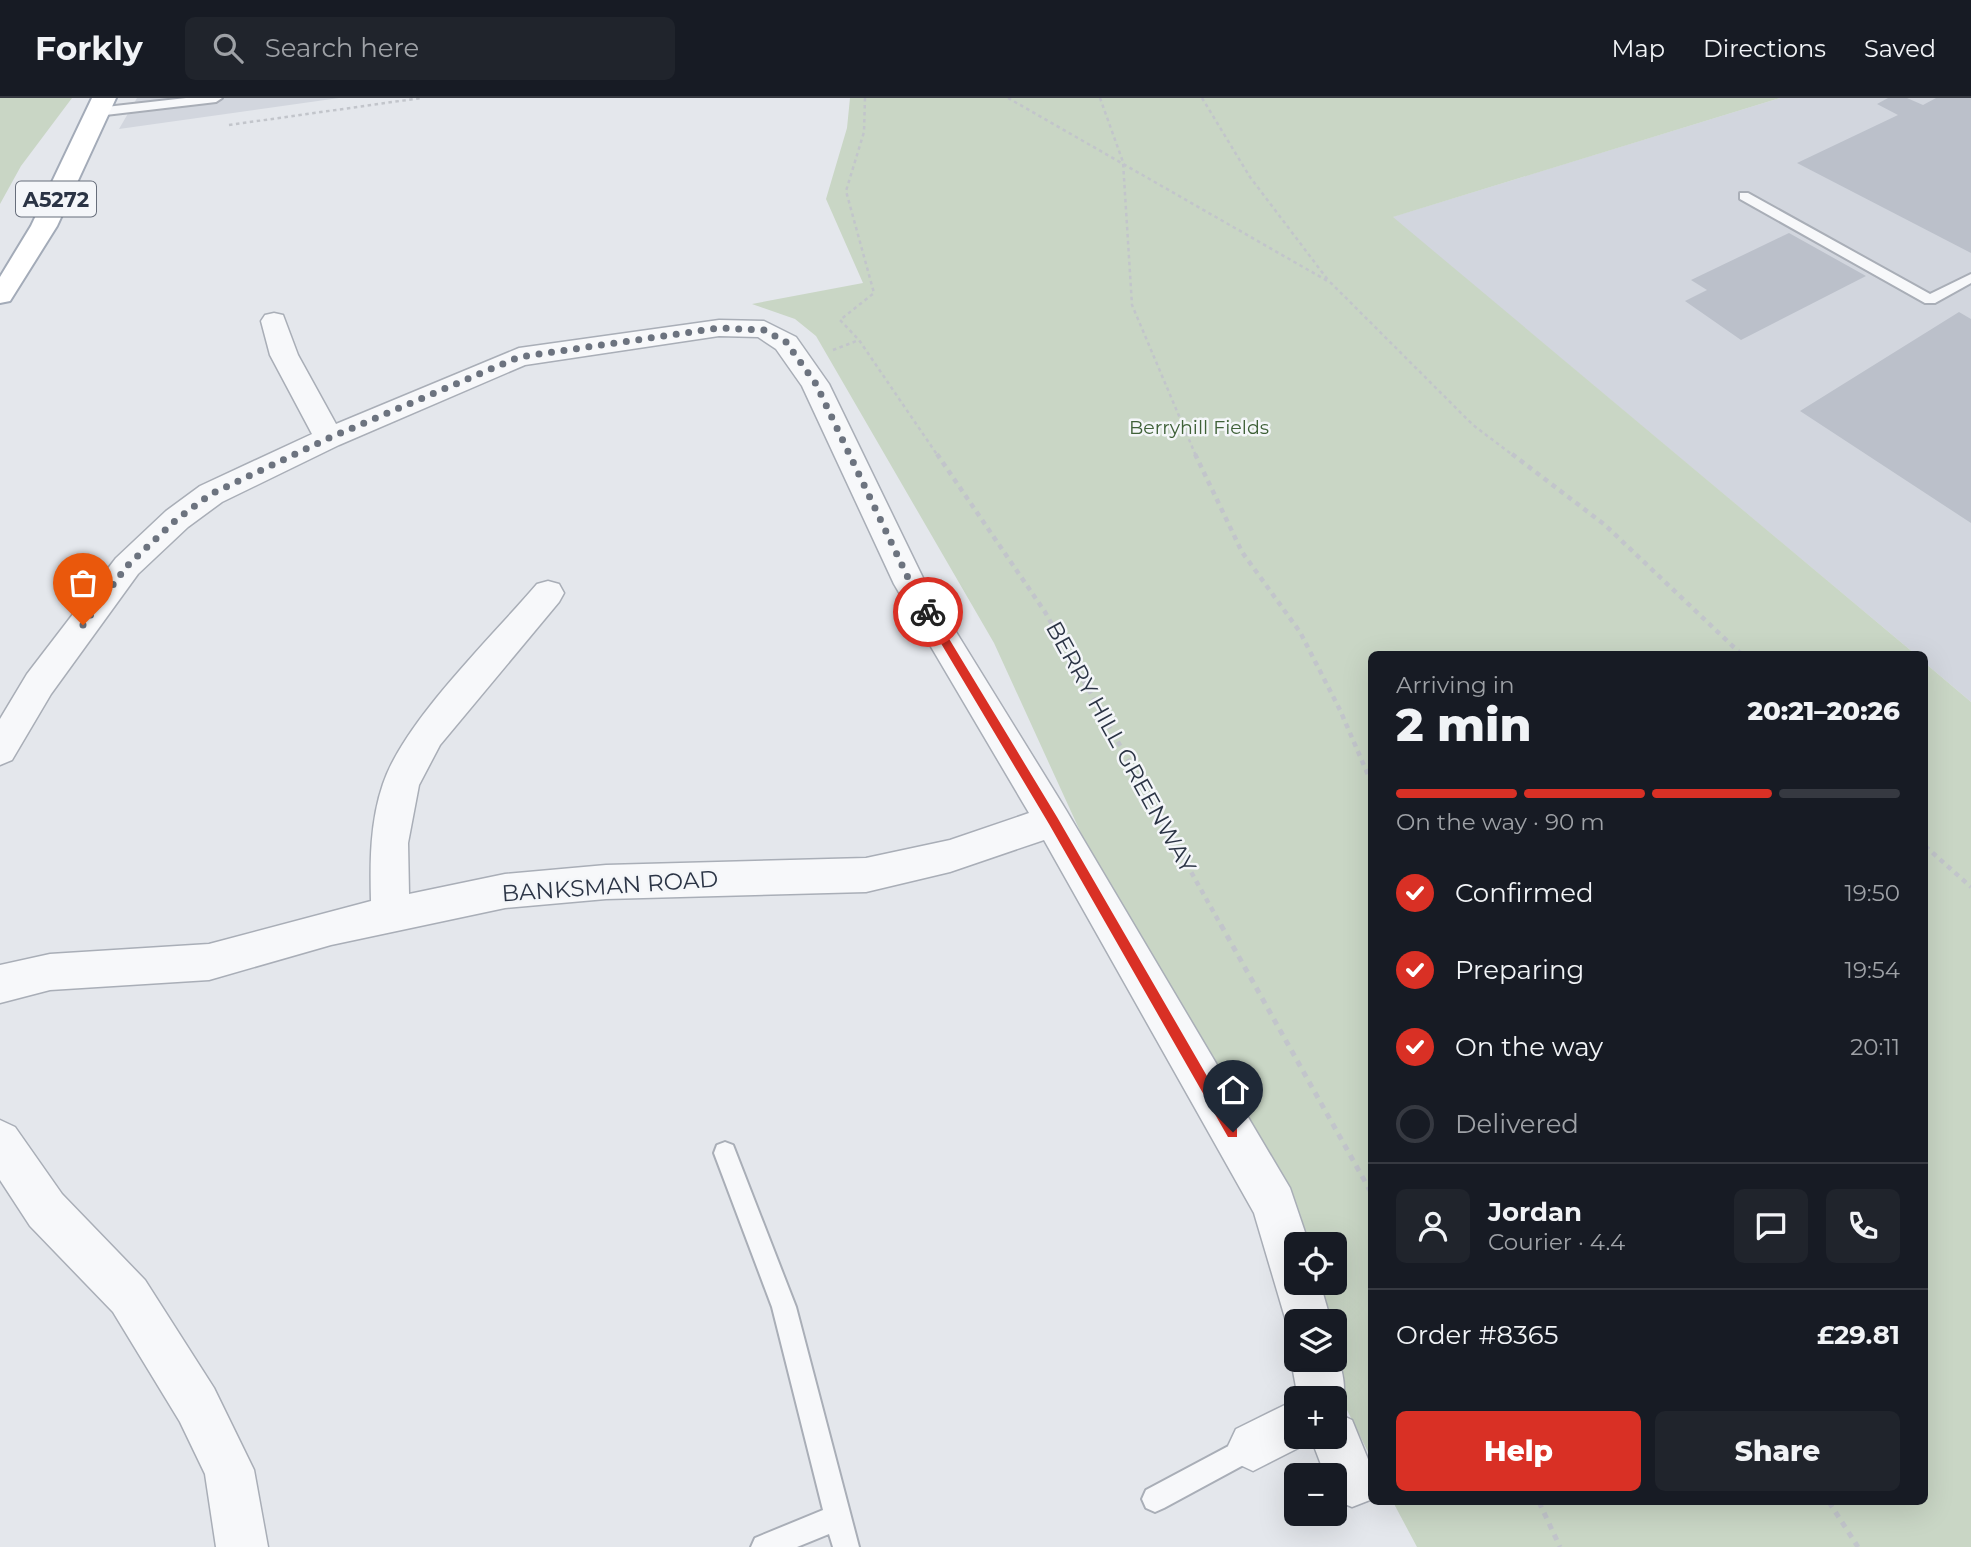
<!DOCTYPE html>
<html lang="en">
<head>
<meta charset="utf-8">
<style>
  :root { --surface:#171b24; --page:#20242c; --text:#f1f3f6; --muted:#9ea1a6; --line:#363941; --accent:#d93025 }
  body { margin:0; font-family:Montserrat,sans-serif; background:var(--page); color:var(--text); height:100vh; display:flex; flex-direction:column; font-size:26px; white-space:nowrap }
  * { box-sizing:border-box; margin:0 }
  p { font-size:23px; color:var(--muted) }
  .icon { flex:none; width:38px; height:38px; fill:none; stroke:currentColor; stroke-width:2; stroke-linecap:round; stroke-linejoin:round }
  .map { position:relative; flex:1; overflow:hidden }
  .sheet { position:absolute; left:1368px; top:553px; width:560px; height:854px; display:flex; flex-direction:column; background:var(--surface); border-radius:10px; box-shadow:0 7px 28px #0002 }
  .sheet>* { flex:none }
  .controls { position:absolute; left:1284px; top:1134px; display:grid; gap:14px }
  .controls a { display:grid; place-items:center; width:63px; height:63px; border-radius:10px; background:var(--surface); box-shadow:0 7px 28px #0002; font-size:35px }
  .pin { position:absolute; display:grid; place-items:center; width:60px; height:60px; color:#fff; margin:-72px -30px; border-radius:50% 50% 50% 0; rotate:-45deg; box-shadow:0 0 7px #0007 }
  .pin .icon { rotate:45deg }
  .courier { position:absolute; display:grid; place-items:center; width:70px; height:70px; margin:-35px; border:5px solid #d93025; border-radius:50%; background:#fff; color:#222; box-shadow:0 2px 9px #0007 }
  .head em { font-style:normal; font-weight:800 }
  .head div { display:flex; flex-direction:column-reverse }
  .head { display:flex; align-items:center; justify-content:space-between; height:119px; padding:0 28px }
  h1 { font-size:46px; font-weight:800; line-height:52px }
  .bar { display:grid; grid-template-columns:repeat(4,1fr); gap:10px 7px; align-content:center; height:84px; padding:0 28px }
  .bar i { height:9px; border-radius:5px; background:var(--line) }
  .bar .active { background:var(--accent) }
  .bar p { grid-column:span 4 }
  .line { display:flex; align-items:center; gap:18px; padding:0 28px; border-top:2px solid var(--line) }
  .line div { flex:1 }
  .round { display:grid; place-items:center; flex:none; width:74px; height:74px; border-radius:10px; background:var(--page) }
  ol { padding:0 28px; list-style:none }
  li { display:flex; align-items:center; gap:21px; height:77px }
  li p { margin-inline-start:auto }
  li .icon { padding:7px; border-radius:50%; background:var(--accent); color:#fff; stroke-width:4 }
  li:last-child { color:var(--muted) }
  li i { width:38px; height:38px; border:4px solid var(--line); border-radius:50% }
  .cta { display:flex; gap:14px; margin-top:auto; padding:14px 28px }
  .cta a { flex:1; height:80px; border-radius:10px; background:var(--accent); color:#fff; font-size:28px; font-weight:800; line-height:80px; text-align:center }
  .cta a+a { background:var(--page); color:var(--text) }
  header { display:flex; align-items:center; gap:42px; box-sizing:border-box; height:98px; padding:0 35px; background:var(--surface); border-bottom:2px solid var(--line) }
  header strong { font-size:33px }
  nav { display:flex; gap:38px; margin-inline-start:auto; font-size:24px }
  .search { width:490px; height:63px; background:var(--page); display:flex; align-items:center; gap:18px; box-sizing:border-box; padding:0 24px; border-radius:10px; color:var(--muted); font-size:26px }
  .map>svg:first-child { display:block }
  .built { fill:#d2d6de }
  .green { fill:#c9d6c5; fill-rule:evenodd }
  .building { fill:#bbc0ca }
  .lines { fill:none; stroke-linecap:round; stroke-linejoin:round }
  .service-casing { stroke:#a9aeb7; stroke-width:4 }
  .minor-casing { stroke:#a9aeb7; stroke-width:3 }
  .primary-casing { stroke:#a3abb8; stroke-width:4 }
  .path-far2 { stroke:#c2c5cb; stroke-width:2.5; stroke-dasharray:3.5 3.5; stroke-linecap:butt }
  .path-far1 { stroke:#c2c5cb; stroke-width:4.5; stroke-dasharray:5 5; stroke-linecap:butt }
  .path { stroke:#c2c5cb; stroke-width:5; stroke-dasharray:6 6; stroke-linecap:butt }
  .service { fill:#f7f8fa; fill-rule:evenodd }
  .minor { fill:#f7f8fa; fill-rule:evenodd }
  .primary { fill:#fff; fill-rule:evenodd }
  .route { fill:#d93025 }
  .done { stroke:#6c737f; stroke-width:7; stroke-dasharray:0 12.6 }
  .labels { text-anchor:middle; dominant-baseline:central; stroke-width:5; stroke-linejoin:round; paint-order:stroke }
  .far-park-label { font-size:19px; fill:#3f6138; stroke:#f4f6f9 }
  .shield { fill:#f4f6f9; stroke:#676e7b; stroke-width:2 }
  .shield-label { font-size:21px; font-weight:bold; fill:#2b3445 }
  .street-label { font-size:23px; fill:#2b3445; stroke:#f4f6f9 }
</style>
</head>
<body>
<header>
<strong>Forkly</strong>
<div class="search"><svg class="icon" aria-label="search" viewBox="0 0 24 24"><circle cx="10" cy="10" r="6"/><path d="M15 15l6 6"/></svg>Search here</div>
<nav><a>Map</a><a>Directions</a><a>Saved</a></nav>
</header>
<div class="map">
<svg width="1971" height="1449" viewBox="0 0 1971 1449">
  <rect width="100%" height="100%" fill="#e4e7ec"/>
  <path class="built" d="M137,0h202l-220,31z
    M1780,0h191v604l-46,-39v-9h-10l-523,-437z"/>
  <path class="green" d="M0,0h72l-51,68 -21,38z
    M850,0h930l-387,119 522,437h-543v806l-50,-100h13v-39h-31l-310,-678 -178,-307 -21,-17 -43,-15 111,-21 -37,-84 21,-71zM1297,1146h38v39h-38z
    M1925,565l46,39v845h-554l-24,-45h532z"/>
  <path class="building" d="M1888,0h19l16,7 13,-7h35v155l-174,-90 101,-48 -21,-11z
    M1789,135l77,43 -125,64 -56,-39 22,-11 -16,-10z
    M1959,214l12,7v204l-171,-112z"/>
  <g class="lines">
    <g class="service-casing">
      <path id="service" d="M186,0h36l-6,4 -119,14 -6,-4 6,-4z
        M1740,95h8l182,101 41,-20v9l-36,20h-10l-185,-104z
        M725,1044l8,3 63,162 63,240h-26l-4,-13 -32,13h-46l4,-9 68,-28 -51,-203 -58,-154 3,-8z
        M1253,1335l9,4 4,9 -4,9 -98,53 -9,4 -9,-4 -4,-9 4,-9z"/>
    </g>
    <g class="minor-casing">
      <path id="minor" d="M274,215l9,2 15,40 38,69 183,-76 200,-28 45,1 32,16 33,47 95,196 142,230 224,378 19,56h-12v39h23l11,38h-34v19l-6,-2 -37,-125 -210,-373 -94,32 -84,20 -260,7 -101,9 -174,37 -122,35 -159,10 -50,13v-38l50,-11 159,-10 162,-43c-1,-39 -1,-79 12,-117 21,-63 109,-147 154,-200l11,-3 11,3 5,9 -5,9 -119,143 -21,40 -11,58 1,51 96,-20 101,-9 260,-7 84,-18 79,-27 -135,-229 -92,-198 -26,-37 -18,-12 -39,-1 -194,29 -186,80 -117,57 -34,25 -50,47 -87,120 -39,66 -12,5v-46l27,-45 89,-116 50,-47 34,-25 112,-52 -42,-79 -9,-34 4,-6z
        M0,1022l15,7 47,67 83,86 69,108 40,82 14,77h-52l-11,-73 -25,-52 -67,-110 -83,-86 -30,-46z
        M1297,1249v13h38v-8c9,20 13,42 4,62l13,6 20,49 -2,31 -18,7 -17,-7v-25h-10l-13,-34 -59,30 -17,-8 -8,-17 8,-17 61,-30v38h38v-39h-37l-7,-38z"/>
    </g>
    <g class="primary-casing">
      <path id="primary" d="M92,0h24l-59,128 -47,75 -10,2v-26l31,-51z"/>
    </g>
    <path class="path-far2" d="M865,0l-1,34 -18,59 28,102 -34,27 19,20 79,116
      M1008,0l323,185 142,142 41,31
      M1100,0l23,64 9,143 64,151
      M1202,0l48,79 78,103
      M229,27l192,-27
      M833,252l26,-10"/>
    <path class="path-far1" d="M937,356l108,158 177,315
      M1195,356l47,98 58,80 40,78 32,74
      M1512,356l93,71 136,129
      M1925,748l46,41"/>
    <path class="path" d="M1221,827l151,269
      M1539,1404l21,45
      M1829,1404l29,45"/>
    <use href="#service" class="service"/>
    <use href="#minor" class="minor"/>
    <use href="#primary" class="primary"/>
  </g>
  <path class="route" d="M924,511h7l126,208 180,311v9h-9l-179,-313 -125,-209z"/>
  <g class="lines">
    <path class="done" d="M83,527l44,-59 50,-47 34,-25 118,-56 190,-81 200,-29 45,2 22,12 30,42 95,200 17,28"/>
  </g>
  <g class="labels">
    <g class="far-park-label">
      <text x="1199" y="329">Berryhill Fields</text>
    </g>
    <rect class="shield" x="16" y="83.5" width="80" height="35" rx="5"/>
    <g class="shield-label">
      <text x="56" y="101">A5272</text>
    </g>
    <g class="street-label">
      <text transform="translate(1121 649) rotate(61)">BERRY HILL GREENWAY</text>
      <text transform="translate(610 788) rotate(-4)">BANKSMAN ROAD</text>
    </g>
  </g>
</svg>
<div class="controls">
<a><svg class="icon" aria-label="locate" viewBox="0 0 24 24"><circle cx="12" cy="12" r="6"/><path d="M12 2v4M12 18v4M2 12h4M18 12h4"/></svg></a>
<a><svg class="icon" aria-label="layers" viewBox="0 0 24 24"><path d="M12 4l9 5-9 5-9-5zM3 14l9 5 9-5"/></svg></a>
<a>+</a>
<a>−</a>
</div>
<div class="pin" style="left:83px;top:527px;background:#ea580c"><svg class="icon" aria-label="bag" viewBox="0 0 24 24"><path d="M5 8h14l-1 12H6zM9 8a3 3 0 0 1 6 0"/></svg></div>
<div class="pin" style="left:1233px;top:1034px;background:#1f2937"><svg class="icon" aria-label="home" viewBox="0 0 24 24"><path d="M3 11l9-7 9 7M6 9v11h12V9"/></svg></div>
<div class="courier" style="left:928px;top:514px"><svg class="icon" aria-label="bike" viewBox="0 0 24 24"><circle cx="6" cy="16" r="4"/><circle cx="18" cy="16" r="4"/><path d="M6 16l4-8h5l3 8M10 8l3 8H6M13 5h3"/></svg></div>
<section class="sheet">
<div class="head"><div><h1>2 min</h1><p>Arriving in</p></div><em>20:21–20:26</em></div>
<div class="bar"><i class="active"></i><i class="active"></i><i class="active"></i><i></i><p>On the way · 90 m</p></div>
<ol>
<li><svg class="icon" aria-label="check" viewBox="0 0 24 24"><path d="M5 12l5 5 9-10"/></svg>Confirmed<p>19:50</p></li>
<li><svg class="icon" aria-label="check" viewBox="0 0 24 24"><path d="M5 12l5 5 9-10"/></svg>Preparing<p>19:54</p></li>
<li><svg class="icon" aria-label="check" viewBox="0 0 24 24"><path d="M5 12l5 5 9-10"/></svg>On the way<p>20:11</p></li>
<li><i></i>Delivered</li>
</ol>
<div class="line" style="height:126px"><a class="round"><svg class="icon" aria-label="person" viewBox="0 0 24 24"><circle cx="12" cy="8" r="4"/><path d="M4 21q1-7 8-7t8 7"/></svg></a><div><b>Jordan</b><p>Courier · 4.4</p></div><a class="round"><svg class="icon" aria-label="chat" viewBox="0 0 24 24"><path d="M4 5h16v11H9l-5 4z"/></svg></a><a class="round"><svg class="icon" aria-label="phone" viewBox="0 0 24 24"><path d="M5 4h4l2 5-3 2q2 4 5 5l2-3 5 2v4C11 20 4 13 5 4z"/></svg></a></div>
<div class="line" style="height:91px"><div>Order #8365</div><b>£29.81</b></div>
<div class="cta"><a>Help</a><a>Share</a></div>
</section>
</div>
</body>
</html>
